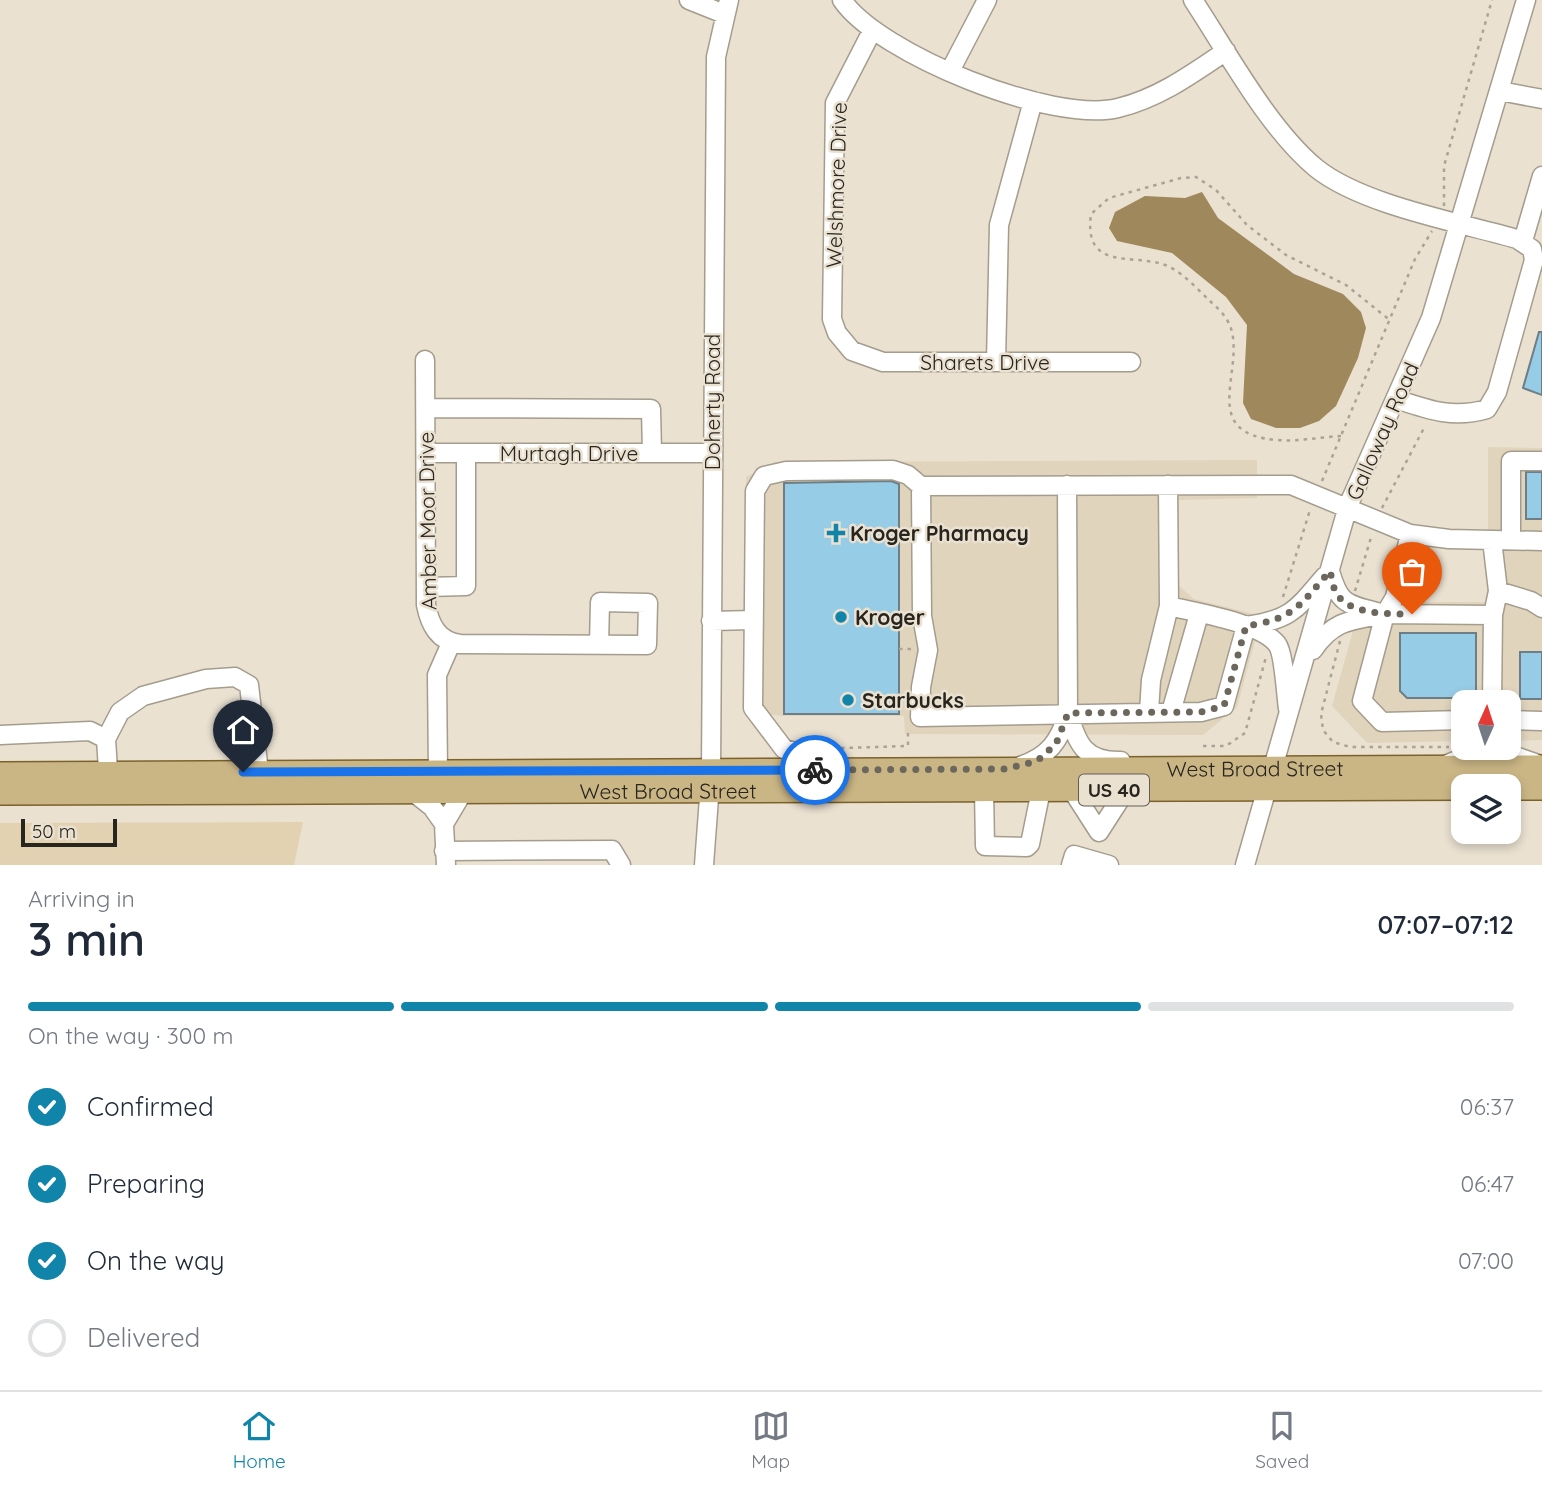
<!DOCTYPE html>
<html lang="en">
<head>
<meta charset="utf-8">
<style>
  :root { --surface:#fff; --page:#f6f6f7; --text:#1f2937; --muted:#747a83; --line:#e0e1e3; --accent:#1184aa }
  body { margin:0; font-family:Quicksand,sans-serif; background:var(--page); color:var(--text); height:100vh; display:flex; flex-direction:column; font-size:26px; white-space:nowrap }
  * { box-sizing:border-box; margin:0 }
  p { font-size:23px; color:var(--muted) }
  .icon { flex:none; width:38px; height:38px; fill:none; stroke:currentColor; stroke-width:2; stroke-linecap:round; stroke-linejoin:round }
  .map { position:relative; height:865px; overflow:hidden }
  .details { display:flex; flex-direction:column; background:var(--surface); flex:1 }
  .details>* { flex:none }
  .needle { width:46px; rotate:3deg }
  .tools { position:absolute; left:1451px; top:690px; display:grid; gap:14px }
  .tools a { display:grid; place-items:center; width:70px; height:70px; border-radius:14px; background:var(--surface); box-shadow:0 4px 10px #0003; font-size:35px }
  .scale { position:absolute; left:21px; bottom:18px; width:96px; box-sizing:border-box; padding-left:7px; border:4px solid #28251f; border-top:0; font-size:19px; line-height:24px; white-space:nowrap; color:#28251f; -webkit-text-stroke:5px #eae1d1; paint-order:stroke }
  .pin { position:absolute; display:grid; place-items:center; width:60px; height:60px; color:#fff; margin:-72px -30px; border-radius:50% 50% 50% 0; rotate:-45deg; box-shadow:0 0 7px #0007 }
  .pin .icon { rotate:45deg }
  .courier { position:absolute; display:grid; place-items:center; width:70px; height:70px; margin:-35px; border:5px solid #1a73e8; border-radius:50%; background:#fff; color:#222; box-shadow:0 2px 9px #0007 }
  .headline em { font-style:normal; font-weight:600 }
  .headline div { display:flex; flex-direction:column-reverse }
  .headline { display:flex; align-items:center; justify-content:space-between; height:119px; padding:0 28px }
  h1 { font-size:46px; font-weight:600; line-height:52px }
  .bar { display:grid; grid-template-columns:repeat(4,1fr); gap:10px 7px; align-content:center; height:84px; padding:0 28px }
  .bar i { height:9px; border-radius:5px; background:var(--line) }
  .bar .current { background:var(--accent) }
  .bar p { grid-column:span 4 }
  ol { padding:0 28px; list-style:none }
  li { display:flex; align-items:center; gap:21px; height:77px }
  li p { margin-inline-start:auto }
  li .icon { padding:7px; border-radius:50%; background:var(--accent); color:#fff; stroke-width:4 }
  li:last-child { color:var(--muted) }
  li i { width:38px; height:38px; border:4px solid var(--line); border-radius:50% }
  .dock { display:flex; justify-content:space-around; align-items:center; height:98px; border-top:2px solid var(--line); background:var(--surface); font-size:19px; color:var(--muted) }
  .dock a { display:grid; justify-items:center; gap:4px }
  .dock .current { color:var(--accent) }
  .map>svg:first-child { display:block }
  .built { fill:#e0d4bd }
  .green { fill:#e3d2b1 }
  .water { fill:#9f895c }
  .building { fill:#96cce5; stroke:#6d7e86; stroke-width:2 }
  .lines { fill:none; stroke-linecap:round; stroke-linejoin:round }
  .minor-casing { stroke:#a49c8d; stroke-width:21 }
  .major-casing { stroke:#7b622c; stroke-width:26 }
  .path { stroke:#aaa396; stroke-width:2.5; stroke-dasharray:3.5 5; stroke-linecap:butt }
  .minor { stroke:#fff; stroke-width:18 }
  .major { stroke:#cab585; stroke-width:23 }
  .done { stroke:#6c675d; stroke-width:7; stroke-dasharray:0 12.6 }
  .route { stroke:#1a73e8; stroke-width:9 }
  .poi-dot { fill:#1184aa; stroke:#eae1d1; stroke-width:2.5 }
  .labels { text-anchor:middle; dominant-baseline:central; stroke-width:5; stroke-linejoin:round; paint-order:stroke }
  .shield { fill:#eae1d1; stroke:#625d54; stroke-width:2 }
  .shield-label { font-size:19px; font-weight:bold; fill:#28251f }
  .street-label { font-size:21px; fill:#28251f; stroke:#eae1d1 }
  .poi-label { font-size:21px; font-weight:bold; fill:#28251f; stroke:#eae1d1; text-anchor:start }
</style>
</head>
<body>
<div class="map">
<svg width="1542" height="865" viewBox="0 0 1542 865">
  <rect width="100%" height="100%" fill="#eae1d1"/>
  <path class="built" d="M1488,447l54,1v292l-33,1 -1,-39h-45v39l-96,2 -35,-37 29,-104h127z
    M1257,460v38l-78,2v86l15,13 68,17 -25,91 -34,28 -298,-1 -1,-18h-122l-36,-4v-235l29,-15z"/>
  <path class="green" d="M303,822l-9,43h-294v-42z"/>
  <path class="water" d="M1202,192l16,26 76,56 49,20 18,18 5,16 -8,30 -22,48 -17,15 -19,7h-24l-25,-9 -8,-16 4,-78 -21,-28 -54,-44 -55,-12 -8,-13 6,-16 30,-16 40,2z"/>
  <path class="building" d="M1539,332h3v63l-19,-7z
    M1526,472h16v47h-16z
    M891,481l8,3v230h-115v-231z
    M1400,633h76v65h-69l-7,-7z
    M1520,652h22v47h-22z"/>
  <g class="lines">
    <g class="minor-casing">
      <path id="minor" d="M689,0l35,14
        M842,0c37,54 210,124 276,108 41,-10 74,-34 108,-57
        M1193,0c35,53 75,128 123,168 46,37 142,54 201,71l15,10 2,11 -37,132 -10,17c-34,10 -58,1 -91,-10
        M872,31l-37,72 -3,216 5,14 15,18 31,11h248
        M950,71l37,-71
        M1500,91l42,8
        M1523,241l19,-65
        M425,360l1,245c4,20 12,36 34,39l187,1 1,-42 -48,-1 -1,43
        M996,362l3,-137 34,-124
        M426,408l225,1 1,44
        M426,453h286
        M1511,540v-79h31
        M1330,571c9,32 15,33 47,41
        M426,587l40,-1v-133
        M1498,591l33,10 11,7
        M1169,606c28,7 90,16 108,38 7,9 9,51 11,65
        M1385,614l10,-17 15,-63
        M711,621l42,-1
        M1246,626l-22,80 -23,6 -281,5 1,-30 7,-37 -6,-34 -1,-130 370,-1 119,49 39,5 93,2
        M1246,626c45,-6 51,-17 79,-50
        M1313,650c20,-30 39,-30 72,-36
        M1492,702l1,-87 5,-24 -6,-51
        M1149,712l2,-32 18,-74 -1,-121
        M1171,712l28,-98
        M1068,713c10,31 16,49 53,48
        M1463,720l-81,2 -20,-21 23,-87 108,1
        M1508,720l34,1
        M0,735l90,-4 16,8 3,46
        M106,739l14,-27 23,-16 63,-17 29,-2 14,8 10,87
        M1506,747l6,8 23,8
        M837,763l-53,-14 -31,-41 2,-217 9,-15 22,-5 107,-1 15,5 13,11
        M1445,765l27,-11 6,-7
        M1020,766c28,-9 40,-25 48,-53l-1,-228
        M438,773l-1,-98 14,-32
        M984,790l1,56 42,1 3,-3 11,-54
        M1072,790l27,42 27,-42
        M413,792l19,15 12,17
        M444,851l168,-1 9,15
        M446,865l-2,-41 19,-32
        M704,865l7,-94 5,-714 13,-57
        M1071,865l3,-10 35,10
        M1245,865l103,-359 83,-188 95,-318"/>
    </g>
    <g class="major-casing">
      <g id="major">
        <path id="s1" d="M0,774l1542,-7"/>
        <path d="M1508,788h34"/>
        <path id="s2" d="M0,793l1463,-5"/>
      </g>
    </g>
    <path class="path" d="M1444,206v-40l48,-166
      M1341,436c-21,1 -44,6 -64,4 -77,-6 -35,-64 -45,-108 -3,-13 -12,-22 -21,-30 -14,-13 -28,-30 -46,-37 -32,-12 -82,7 -74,-51l18,-16 72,-20 15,-1 20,13 31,35 39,30 60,30 45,36
      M1322,481l93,-222 17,-28
      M1382,508l42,-80
      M1355,591l17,-57
      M1283,597l27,-87
      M1340,641l-19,73 2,16 10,12 17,5h99
      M899,649h14
      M1203,746h23l19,-13 21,-76
      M841,748l67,-2v-13"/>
    <use href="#minor" class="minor"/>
    <use href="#major" class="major"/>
  </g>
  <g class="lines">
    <path class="done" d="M815,770l191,-1 31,-8 19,-17 12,-31 133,-1 23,-6 22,-80c48,-7 54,-21 84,-55 2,7 3,20 9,26 16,18 51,17 73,17"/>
    <path class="route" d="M243,772l572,-2"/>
  </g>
  <g class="poi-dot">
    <path d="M832.5 522.5h7v7h7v7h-7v7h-7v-7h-7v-7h7z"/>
    <circle cx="841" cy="617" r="7"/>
    <circle cx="848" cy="700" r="7"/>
  </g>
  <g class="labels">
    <rect class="shield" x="1079" y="774.5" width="70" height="31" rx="5"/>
    <g class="shield-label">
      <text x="1114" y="790">US 40</text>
    </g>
    <g class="street-label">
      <text transform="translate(836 185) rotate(-88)">Welshmore Drive</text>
      <text x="985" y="362">Sharets Drive</text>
      <text transform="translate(712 402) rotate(-90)">Doherty Road</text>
      <text transform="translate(1382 431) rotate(-66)">Galloway Road</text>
      <text x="569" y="453">Murtagh Drive</text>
      <text transform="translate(427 521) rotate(-91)">Amber Moor Drive</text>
      <text stroke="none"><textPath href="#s1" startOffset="1255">West Broad Street</textPath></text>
      <text stroke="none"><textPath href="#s2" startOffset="668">West Broad Street</textPath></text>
    </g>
    <g class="poi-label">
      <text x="850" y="533">Kroger Pharmacy</text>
      <text x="855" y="617">Kroger</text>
      <text x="862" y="700">Starbucks</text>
    </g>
  </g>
</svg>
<div class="tools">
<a><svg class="needle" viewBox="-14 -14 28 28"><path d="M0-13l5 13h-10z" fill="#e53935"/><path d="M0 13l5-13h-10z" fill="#747a83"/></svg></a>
<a><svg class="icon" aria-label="layers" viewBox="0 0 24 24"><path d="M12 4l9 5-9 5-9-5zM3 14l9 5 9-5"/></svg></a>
</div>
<div class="scale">50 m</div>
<div class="pin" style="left:1412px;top:614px;background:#ea580c"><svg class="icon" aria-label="bag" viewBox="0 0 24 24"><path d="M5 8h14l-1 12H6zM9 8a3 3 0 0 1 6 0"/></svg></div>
<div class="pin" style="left:243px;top:772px;background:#1f2937"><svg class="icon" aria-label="home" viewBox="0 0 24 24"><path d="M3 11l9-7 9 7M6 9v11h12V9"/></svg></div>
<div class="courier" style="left:815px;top:770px"><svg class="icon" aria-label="bike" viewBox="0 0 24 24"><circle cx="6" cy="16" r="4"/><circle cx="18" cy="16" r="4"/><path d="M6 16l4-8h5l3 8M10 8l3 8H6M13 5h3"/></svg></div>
</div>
<section class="details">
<div class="headline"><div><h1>3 min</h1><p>Arriving in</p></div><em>07:07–07:12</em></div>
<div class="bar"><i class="current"></i><i class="current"></i><i class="current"></i><i></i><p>On the way · 300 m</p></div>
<ol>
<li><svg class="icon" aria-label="check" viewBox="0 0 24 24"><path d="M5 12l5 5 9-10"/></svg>Confirmed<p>06:37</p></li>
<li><svg class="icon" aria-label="check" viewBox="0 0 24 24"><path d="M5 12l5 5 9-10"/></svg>Preparing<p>06:47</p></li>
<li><svg class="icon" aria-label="check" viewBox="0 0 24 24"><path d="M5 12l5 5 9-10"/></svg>On the way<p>07:00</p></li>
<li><i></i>Delivered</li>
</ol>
</section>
<nav class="dock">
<a class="current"><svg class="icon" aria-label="home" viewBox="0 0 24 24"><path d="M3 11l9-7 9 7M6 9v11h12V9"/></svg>Home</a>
<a><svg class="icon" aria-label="map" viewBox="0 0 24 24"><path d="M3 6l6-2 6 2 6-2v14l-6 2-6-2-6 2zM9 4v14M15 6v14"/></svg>Map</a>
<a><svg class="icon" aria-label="saved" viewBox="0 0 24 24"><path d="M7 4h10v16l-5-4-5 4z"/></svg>Saved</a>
</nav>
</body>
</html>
